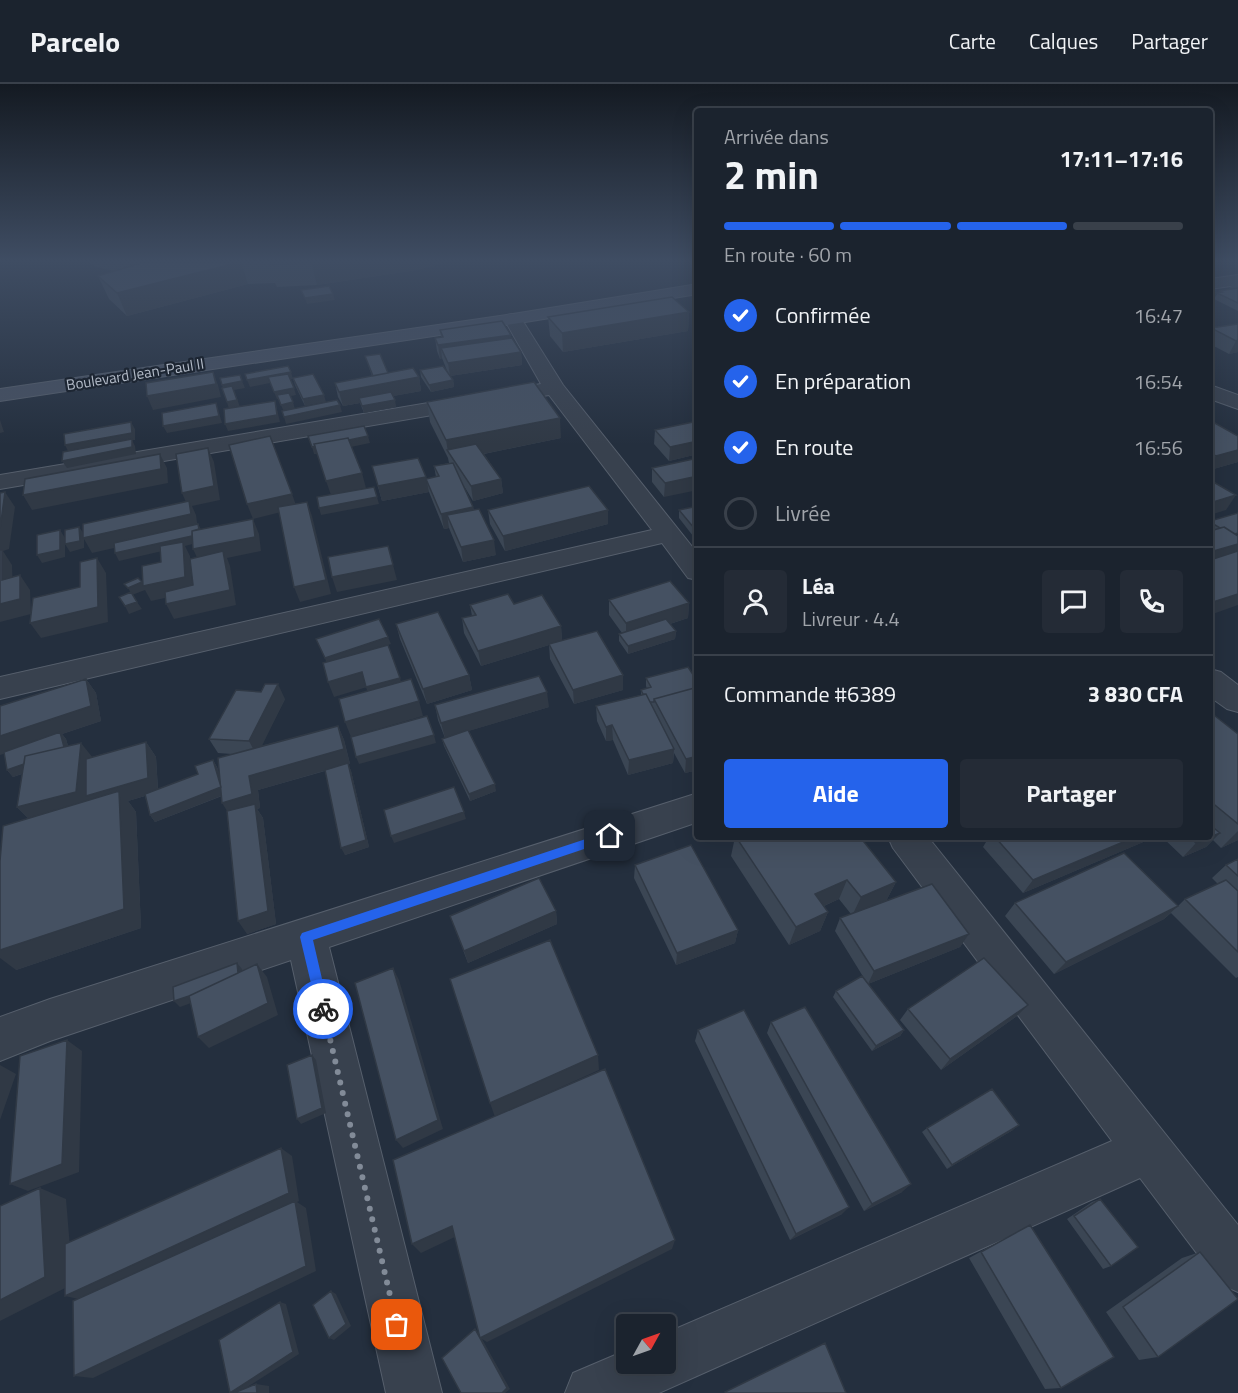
<!DOCTYPE html>
<html lang="fr">
<head>
<meta charset="utf-8">
<style>
  :root { --surface:#1b232e; --page:#242b36; --text:#f1f3f6; --muted:#a0a4aa; --line:#39404a; --accent:#2563eb }
  body { margin:0; font-family:"Titillium Web",sans-serif; background:var(--page); color:var(--text); height:100vh; display:flex; flex-direction:column; font-size:22px; white-space:nowrap }
  * { box-sizing:border-box; margin:0 }
  p { font-size:20px; color:var(--muted) }
  .icon { flex:none; width:33px; height:33px; fill:none; stroke:currentColor; stroke-width:2; stroke-linecap:round; stroke-linejoin:round }
  .map { position:relative; flex:1; overflow:hidden }
  .sheet { position:absolute; left:694px; top:24px; width:519px; height:732px; display:flex; flex-direction:column; background:var(--surface); border-radius:6px; box-shadow:0 6px 24px #0002,0 0 0 2px var(--line) }
  .sheet>* { flex:none }
  .needle { width:39px; rotate:50deg }
  .buttons { position:absolute; left:616px; top:1230px; display:grid; gap:12px }
  .buttons a { display:grid; place-items:center; width:60px; height:60px; border-radius:6px; background:var(--surface); box-shadow:0 6px 24px #0002,0 0 0 2px var(--line); font-size:30px }
  .pin { position:absolute; display:grid; place-items:center; width:51px; height:51px; color:#fff; margin:-26px; border-radius:12px; box-shadow:0 3px 9px #0006 }
  .courier { position:absolute; display:grid; place-items:center; width:60px; height:60px; margin:-30px; border:4px solid #2563eb; border-radius:50%; background:#fff; color:#222; box-shadow:0 2px 8px #0007 }
  .summary em { font-style:normal; font-weight:700 }
  .summary div { display:flex; flex-direction:column-reverse }
  .summary { display:flex; align-items:center; justify-content:space-between; height:102px; padding:0 30px }
  h1 { font-size:39px; font-weight:700; line-height:45px }
  .bar { display:grid; grid-template-columns:repeat(4,1fr); gap:9px 6px; align-content:center; height:72px; padding:0 30px }
  .bar i { height:8px; border-radius:4px; background:var(--line) }
  .bar .current { background:var(--accent) }
  .bar p { grid-column:span 4 }
  .line { display:flex; align-items:center; gap:15px; padding:0 30px; border-top:2px solid var(--line) }
  .line div { flex:1 }
  .round { display:grid; place-items:center; flex:none; width:63px; height:63px; border-radius:6px; background:var(--page) }
  ol { padding:0 30px; list-style:none }
  li { display:flex; align-items:center; gap:18px; height:66px }
  li p { margin-inline-start:auto }
  li .icon { padding:6px; border-radius:50%; background:var(--accent); color:#fff; stroke-width:4 }
  li:last-child { color:var(--muted) }
  li i { width:33px; height:33px; border:3px solid var(--line); border-radius:50% }
  .cta { display:flex; gap:12px; margin-top:auto; padding:12px 30px }
  .cta a { flex:1; height:69px; border-radius:6px; background:var(--accent); color:#fff; font-size:24px; font-weight:700; line-height:69px; text-align:center }
  .cta a+a { background:var(--page); color:var(--text) }
  header { display:flex; align-items:center; gap:36px; box-sizing:border-box; height:84px; padding:0 30px; background:var(--surface); border-bottom:2px solid var(--line) }
  header strong { font-size:28px }
  nav { display:flex; gap:33px; margin-inline-start:auto; font-size:21px }
  .map>svg:first-child { display:block }
  .lines { fill:none; stroke-linecap:round; stroke-linejoin:round }
  .minor-casing { stroke:#565f6c; stroke-width:2 }
  .secondary-casing { stroke:#565f6c; stroke-width:2 }
  .minor { fill:#38414e; fill-rule:evenodd }
  .secondary { fill:#465061; fill-rule:evenodd }
  .wall { fill:#3b4654 }
  .shaded-wall { fill:#303945 }
  .building { fill:#455162; stroke:#303945; stroke-width:1.5 }
  .route { fill:#2563eb }
  .done { stroke:#828b98; stroke-width:6; stroke-dasharray:0 10.8 }
  .labels { text-anchor:middle; dominant-baseline:central; stroke-width:4.5; stroke-linejoin:round; paint-order:stroke }
  .far-street-label { font-size:15px; fill:#b4bcc9; stroke:#1d2633 }
</style>
</head>
<body>
<header>
<strong>Parcelo</strong>
<nav><a>Carte</a><a>Calques</a><a>Partager</a></nav>
</header>
<div class="map">
<svg width="1238" height="1309" viewBox="0 0 1238 1309">
  <rect width="100%" height="100%" fill="#242f3e"/>
  <g class="lines">
    <g class="minor-casing">
      <path id="minor" d="M1238,191v10l-28,4v-10z
        M513,230l6,1 44,70 135,169v26l-10,-2 -26,-35 -662,156v-22l652,-147 -103,-135 -549,94v-14l541,-91 -37,-65 3,-4z
        M1210,301l28,10v14l-28,-10z
        M1210,585l11,3 17,13v27l-11,-3 -17,-12z
        M698,709v29l-369,125 113,446h-56l-95,-433 -241,81 -50,20v-44l50,-18z
        M888,753h40l310,388v67l-18,-8 -80,-106 -481,215h-94l8,-20 54,-23v14h39v-31l446,-192 -219,-293z"/>
    </g>
    <g class="secondary-casing">
      <path id="secondary" d="M698,200v10l-185,30 -513,77v-12l513,-75z"/>
    </g>
    <use href="#minor" class="minor"/>
    <use href="#secondary" class="secondary"/>
  </g>
  <path class="wall" d="M87,178h360l-30,8 -100,15 -40,2 -2,-4 -27,1 -121,32 -18,-17 -11,-23 16,-5 -17,-4z
    M1237,192h1v35l-24,-12 5,-8 13,-2 -2,-1z
    M689,228l-1,19 -125,21 -13,-16 -2,-19z
    M1238,240v28l-9,2 -19,-10v-14l1,-2z
    M440,246l71,5v3l10,14 1,13 -72,11 3,4 1,7 -23,5 -10,-15 -1,-7 28,3 -6,-15 -2,1 -3,-8 -2,-13h6z
    M365,272l23,17 31,4 2,14 -28,5 3,11 -32,6 -4,-10 -17,3 -5,-9 -3,-14 37,-7z
    M293,294l31,17 -19,11 -10,-21z
    M427,318l134,36 -77,16 17,25 2,14 -30,8 -9,-15 10,24 22,45 -33,7 -14,-34 -5,1 -15,-37 -47,9 -10,-35 54,13 10,-2 -2,-11 15,-3 -1,-5 -18,-36z
    M698,337v33l-29,7 -15,-17 1,-14z
    M1210,339l28,13v26l-28,8z
    M698,374l-34,39 -12,-15v-14z
    M698,422v29l-5,1 -14,-18v-8z
    M488,426l120,14 -103,27 -15,-27z
    M1238,429l-28,102v-94z
    M609,516l80,3 -1,15 -18,6 6,7 -1,8 -47,15 -9,-13v-7l3,-1 -13,-18z
    M514,520l47,22 1,15 61,49 -49,14 -24,-45 -1,-14 -68,21 -17,-33 -2,-15 10,-2 -2,-11z
    M396,540l73,51 3,15 -45,14 -27,-65z
    M646,594l52,4v88l-13,3 -11,-20 -1,10 -45,12 -15,-35 -7,1 -9,-20 -1,-15 45,-11v-5l6,-1 -1,-3z
    M86,595l10,14 5,28 -39,13 4,5 2,7 24,11 54,-15 10,15 2,32 40,-15 15,-14 4,7 2,6 13,-19 -14,-1 -9,-14 76,-40 -24,47 77,-20 6,14 6,24h-2l3,7 18,76 -24,8 -20,-84 -67,19 2,18 -3,1 6,9 13,106 -29,10 -19,-123 -6,-15 -67,26 -5,-7 -5,-19 -17,5 8,11 5,116 -125,42 12,-152 -11,-11 5,-33 -9,3 -6,-7z
    M435,621l114,2 -81,24 28,60 -26,10 -26,-55 -2,-7 3,-1 -7,-18z
    M1210,628l28,22v106l-17,8 -8,-8 -7,7 -23,10 -21,-20h48z
    M735,753h125l36,45 -10,19 83,33 -9,13 -92,37 36,46 -4,6 -28,15 -39,-54 3,-6 31,-8 -32,-52 5,-13 11,-4 -12,-15 -15,7 4,6 -8,19 -31,14 -58,-89z
    M989,753h166l-132,56 -40,-46z
    M1238,775v118l-2,1 -65,-65 -7,6 -110,55 -49,-58 10,-13 163,3 7,-7 33,-15 -6,-6 14,-13z
    M635,781l103,65 -3,13 -59,22 -42,-87z
    M556,827l1,13 -89,39 -18,-47z
    M908,925l109,7 -76,54 -41,-50z
    M771,938l131,170 -38,19 -97,-178z
    M698,946l144,184 -52,26 -95,-199z
    M927,1044l86,2 -66,39 -25,-37z
    M1100,1115l11,67 -8,3 -36,-50 25,-17z
    M1030,1141l31,163 -16,1 -76,-131z
    M1200,1168l-42,105 -19,3 -33,-48 76,-54z"/>
  <path class="shaded-wall" d="M241,178l7,22 -121,32 -10,-23z
    M311,178h136l-30,8 -100,15z
    M333,210l2,6 -28,4 -2,-6z
    M689,228l-1,19 -125,21 -1,-19z
    M511,251l1,13h-71l1,10 -2,1 -2,-14z
    M1238,256v12l-9,2 7,-13z
    M521,268l1,13 -72,11 -2,-13z
    M213,288l5,13 3,12 -68,13 -6,-14z
    M291,288l2,7 -22,4 -3,-6 2,6 -20,4 -3,-7z
    M419,293l2,14 -60,11 -2,-4 1,5 -17,3 -4,-14z
    M453,296l1,7 -23,5 -2,-7z
    M242,297l3,7 -11,2 6,17 -11,2 -7,-24z
    M294,304l2,7 -19,4 -3,-7z
    M324,311l2,7 -21,4 -2,-7z
    M395,316l1,7 -32,6 -2,-7z
    M275,317l5,21 -52,9 -3,-7z
    M293,318l2,7 -11,3 -3,-7z
    M216,319l6,20 -55,10 -4,-7z
    M340,321l2,7 -56,12 -2,-7z
    M560,334l1,20 -108,22 -5,-8 -2,-12z
    M0,336l4,12 -4,1z
    M131,338l4,7v11h-3l3,6 1,8 -69,14 -5,-7 7,-8 -4,-8z
    M368,352l2,7 -53,11 -2,-8z
    M698,357v13l-29,7 1,-14z
    M315,362l2,8h-3l-2,-7z
    M208,364l6,14 6,38 -28,6 4,9 2,14 -106,24 -8,-14v9l-14,4 -5,-8 14,-17 5,7 104,-27 -6,-14z
    M1238,366v12l-28,8v-4l6,-10z
    M160,370l7,14 1,15 -136,27 -9,-15z
    M362,389l4,15 -35,7 -5,-14z
    M698,392v14l-34,7 1,-14z
    M426,393l3,15 -47,9 -4,-15z
    M501,395l2,14 -30,8 -2,-15z
    M5,408l10,15 -6,42 -6,2 9,14 1,29 -11,-14 -2,-29v-22z
    M292,410l5,14 -44,11 -6,-15z
    M1236,411l-10,15 -16,5v-12z
    M377,413l2,7 -58,11 -2,-7z
    M307,418l5,14 19,78 -31,8 -6,-15z
    M473,423l3,15 -29,-7 2,13 -5,1 -3,-15z
    M608,426v14l-103,27 -2,-15z
    M253,435l6,15 2,17 -34,7 3,8 6,39 -62,14 -8,-15 64,-14 -30,-26 -7,-15z
    M198,440l4,7 2,10 -19,5 5,10 3,36 -42,9 -6,-11 -13,5 -4,-7 14,-6 2,4 40,-40 -65,15 -4,-8z
    M698,443v8l-5,1 1,-8z
    M60,446l5,8v19l-23,6 -5,-8z
    M494,456l2,15 -33,7 -2,-15z
    M1238,460v8l-28,12v-12z
    M97,474l9,15 2,49 -67,16 -11,-15 68,-16z
    M393,481l4,15 -60,12 -5,-15z
    M20,491l10,15 1,24 -31,8v-18z
    M1238,510v11l-28,10v-12z
    M137,518l5,7 -13,5 -4,-8z
    M689,519l-1,15 -62,20v-15z
    M561,542l1,15 -81,25 -3,-15z
    M676,547l-1,8 -47,15v-8z
    M388,553l3,7 -64,21 -2,-7z
    M362,588l5,15 -33,10 -6,-15z
    M469,591l3,15 -45,14 -4,-15z
    M623,591v15l-49,14 -1,-14z
    M400,594l4,15 -33,9 -5,-15z
    M86,595l10,14 5,28 -39,13 4,5 5,17 -58,21 -6,-7 54,-35 -61,20v-19z
    M278,600l7,15 -28,57 -8,-15z
    M547,608l2,15 -104,31 -4,-15z
    M419,617l4,15 -72,21 -6,-15z
    M612,641l1,15 -7,1v-14z
    M338,642l6,14 6,24h-2l3,7 18,76 -24,8 -4,-7 7,-84 -90,26 2,18 -3,1 6,9 13,106 -29,10 -9,-13 -7,-104 -9,-14 27,-27z
    M434,651l2,8 -77,21 -3,-7z
    M146,658l10,15 2,35 -30,9 8,11 5,116 -125,42 -16,-12v-8l98,-140 -9,-11 -1,7 -57,15 -14,-14 64,-64 12,15z
    M674,665l-1,14 -45,12 1,-15z
    M698,672v14l-13,3 1,-14z
    M213,676l4,7 9,27 -71,28 -5,-7 71,-28z
    M495,700l1,7 -26,10 -1,-7z
    M464,728l2,7 -72,24 -3,-7z
    M1238,747v9l-17,8z
    M1220,749l-14,14 -23,10 13,-14z
    M1135,753h20l-132,56 10,-13z
    M847,796l-8,19 -31,14 7,-19z
    M896,798l-10,19 -34,15 9,-19z
    M1178,822l-14,13 -110,55 12,-12z
    M556,827l1,13 -89,39 -4,-12z
    M828,828l-8,19 -31,14 7,-18z
    M738,846l-3,13 -59,22 1,-12z
    M969,850l-9,13 -92,37 6,-13z
    M237,879l5,6 2,15 -64,23 -6,-6z
    M257,880l10,13 11,38 -69,33 -11,-11z
    M393,884l6,12 44,149 -40,19 -7,-8z
    M1028,921l-11,11 -76,54 9,-11z
    M904,946l-4,6 -28,15 4,-5z
    M67,956l15,11 -3,121 -51,19 -18,-7z
    M312,971l4,5 10,53 -25,11 -4,-5z
    M598,971l1,15 -104,47 -5,-14z
    M0,981l16,9 -16,46z
    M1019,1041l-6,5 -66,39 5,-4z
    M281,1064l11,8 7,45 -2,1 9,6 10,63 -223,107 -19,-2 9,-76 -18,-4z
    M911,1100l-9,8 -38,19 8,-7z
    M40,1104l26,11 7,85 -73,37v-21z
    M849,1123l-7,7 -52,26 6,-6z
    M452,1142l7,9 -38,18 -9,-9z
    M675,1156l-3,9 -185,93 -5,-3 28,50 -5,4h-3l-27,-64 2,2 4,6z
    M331,1207l5,3 15,32 -17,14 -5,-2z
    M280,1218l6,2 13,50 -61,39h-8z
    M256,1300l13,2v7h-12z"/>
  <path class="building" d="M144,178h96l-123,31 -19,-17z
    M271,178h40l-41,3z
    M329,202l4,8 -28,4 -4,-8z
    M1238,204v15l-21,-10 5,-1 -3,-1z
    M672,213l17,15 -127,21 -14,-16z
    M502,237l9,14 -73,10 -3,-7 8,-1 -3,-7z
    M1238,240v16l-2,1 -25,-13z
    M512,254l9,14 -73,11 -7,-15z
    M380,270l8,19 -15,3 -8,-20z
    M288,282l3,6 -44,8 -2,-6z
    M443,282l10,14 -24,5 -9,-15z
    M413,284l6,9 -80,15 -4,-9z
    M213,288l3,12 -69,12 -1,-13z
    M288,290l6,14 -20,4 -6,-15z
    M313,290l11,21 -21,4 -10,-21z
    M240,291l2,6 -20,4 -2,-7z
    M534,298l26,36 -114,22 -19,-38z
    M232,302l5,14 -10,2 -5,-14z
    M391,308l4,8 -33,6 -3,-8z
    M289,309l4,9 -12,3 -4,-10z
    M337,316l3,5 -56,12 -2,-6z
    M275,317l2,14 -52,9 -1,-15z
    M216,319l3,13 -56,10 -1,-13z
    M698,337v20l-28,6 -15,-17z
    M131,338l1,11 -67,12 -1,-11z
    M1213,338l25,14v14l-22,6 -6,-3v-30z
    M364,342l4,10 -19,4 -1,-2 -34,6 1,2 -3,1 -4,-11z
    M270,352l22,58 -45,10 -18,-59z
    M348,354l14,35 -36,8 -12,-37z
    M132,355v8l-70,14 1,-9z
    M476,360l25,35 -30,7 -24,-36z
    M208,364l6,38 -32,7 -6,-39z
    M160,370l1,15 -138,26 2,-16z
    M418,374l8,19 -48,9 -6,-20z
    M698,374v18l-33,7 -13,-15z
    M453,379l20,44 -32,7 -15,-35 13,-3 -5,-10z
    M1210,396l26,15 -26,8z
    M589,402l19,24 -105,26 -15,-26z
    M374,403l3,10 -58,11 -2,-11z
    M5,408l-5,37v-36z
    M189,417l2,13 -108,24v-14z
    M307,418l19,78 -32,7 -16,-80z
    M698,422v21l-4,1 -15,-18z
    M479,425l15,31 -33,7 -14,-32z
    M1238,429v20l-3,1 -11,-7 -4,1 -10,-6v-1z
    M253,435l2,18 -62,12 -1,-18z
    M198,440l1,5 -7,2v5l-77,17 -1,-10z
    M79,443l1,14 -15,3v-14z
    M1224,443l14,9v8l-28,8v-21z
    M60,446v20l-23,5v-20z
    M183,458l2,35 -42,9 -1,-20 19,-4 -1,-16z
    M388,462l5,19 -61,12 -4,-20z
    M0,466h2v30l18,-5v24l-20,5z
    M223,467l7,39 -64,14 -1,-12 28,-7 -3,-26z
    M1238,467v43l-28,9v-43z
    M97,474l1,49 -68,16 3,-25 47,-11v-25z
    M138,494l4,4 -14,6 -4,-4z
    M670,497l19,22 -63,20 -17,-23z
    M131,508l6,10 -12,4 -6,-9z
    M508,510l6,10 28,-9 19,31 -83,25 -16,-33 14,-3 -6,-10z
    M438,528l31,63 -46,14 -27,-65z
    M379,535l9,18 -63,21 -9,-19z
    M666,535l10,12 -48,15 -9,-12z
    M597,547l26,44 -50,15 -24,-46z
    M388,561l12,33 -34,9 -4,-15 -34,10 -5,-19z
    M688,583l10,15v5l-44,12v3h-4l-4,-8h-3l-2,-4 10,-3 -5,-9z
    M539,592l8,16 -106,31 -6,-18z
    M86,595l5,27 -91,30v-30z
    M411,595l8,22 -74,21 -6,-23z
    M265,600h13l-29,57 -40,-2 27,-49 25,2z
    M698,603v69l-12,3 -32,-60z
    M646,610l28,55 -45,11 -17,-35 -6,2 -10,-21z
    M1210,628l28,22v90l-28,-23z
    M427,632l7,19 -78,22 -5,-20z
    M338,642l6,23 -95,27 3,18 -30,9 -4,-45z
    M468,646l27,54 -26,10 -27,-55z
    M60,648l4,15 -39,9 -1,8 -17,6 -3,-18z
    M146,658l2,36 -62,18v-37z
    M81,659l-5,49 -59,15 8,-51z
    M213,676l8,27 -71,28 -5,-21 53,-20 -3,-8z
    M348,679l18,77 -25,8 -16,-78z
    M454,703l10,25 -73,24 -7,-26z
    M119,707l5,118 -124,41v-89l3,-35z
    M255,720l13,107 -30,10 -11,-110z
    M1210,741l10,8 -10,4z
    M736,753h124l36,45 -35,15 -14,-17 -32,14 13,18 -32,15z
    M995,753h140l-102,43z
    M1190,753h20l-14,6z
    M691,761l47,85 -61,23 -42,-88z
    M1124,769l54,53 -112,56 -51,-59z
    M1238,775v17l-12,-11z
    M539,794l17,33 -92,40 -14,-35z
    M1226,796l12,11v61l-53,-53z
    M932,800l37,50 -95,37 -34,-53z
    M550,856l48,115 -108,48 -40,-124z
    M984,874l44,47 -78,54 -42,-50z
    M237,879l1,10 -49,23 -15,5 -1,-14z
    M257,880l11,39 -70,34 -9,-41z
    M393,884l45,152 -42,20 -41,-157z
    M862,892l42,54 -28,16 -40,-55z
    M805,923l106,177 -39,20 -101,-182z
    M744,926l105,197 -53,27 -98,-204z
    M67,956l-5,124 -52,20 10,-128z
    M312,971l10,53 -25,11 -10,-54z
    M605,985l70,171 -195,98 -28,-112 -40,18 -19,-84z
    M992,1005l27,36 -67,40 -25,-37z
    M281,1064l8,45 -224,103v-52z
    M40,1104l5,89 -45,23v-94z
    M1100,1115l38,48 -27,19 -37,-50z
    M295,1117l11,65 -232,110 -1,-75z
    M1030,1141l84,132 -53,31 -80,-136z
    M1200,1168l38,47 -80,58 -35,-50z
    M331,1207l15,33 -17,14 -16,-33z
    M280,1218l13,50 -63,41 -11,-53z
    M475,1245l32,59 -5,5h-41l-19,-35z
    M825,1259l21,50h-120l-1,-1z
    M256,1300l1,9h-23z"/>
  <linearGradient id="sky" x2="0" y2="1"><stop stop-color="#141a22"/><stop offset="0.49" stop-color="#3f4d63"/><stop offset="1" stop-color="#3f4d63" stop-opacity="0"/></linearGradient>
  <rect width="1238" height="361" fill="url(#sky)"/>
  <path class="route" d="M610,747l4,1v7l-301,101 16,69 -2,4 -4,2 -5,-2 -18,-76 2,-4z"/>
  <g class="lines">
    <path class="done" d="M323,925l74,316"/>
  </g>
  <g class="labels">
    <g class="far-street-label">
      <text transform="translate(135 290) rotate(-9)">Boulevard Jean-Paul II</text>
    </g>
  </g>
</svg>
<div class="buttons">
<a><svg class="needle" viewBox="-14 -14 28 28"><path d="M0-13l5 13h-10z" fill="#e53935"/><path d="M0 13l5-13h-10z" fill="#a0a4aa"/></svg></a>
</div>
<div class="pin" style="left:397px;top:1241px;background:#ea580c"><svg class="icon" aria-label="bag" viewBox="0 0 24 24"><path d="M5 8h14l-1 12H6zM9 8a3 3 0 0 1 6 0"/></svg></div>
<div class="pin" style="left:610px;top:752px;background:#1f2937"><svg class="icon" aria-label="home" viewBox="0 0 24 24"><path d="M3 11l9-7 9 7M6 9v11h12V9"/></svg></div>
<div class="courier" style="left:323px;top:925px"><svg class="icon" aria-label="bike" viewBox="0 0 24 24"><circle cx="6" cy="16" r="4"/><circle cx="18" cy="16" r="4"/><path d="M6 16l4-8h5l3 8M10 8l3 8H6M13 5h3"/></svg></div>
<section class="sheet">
<div class="summary"><div><h1>2 min</h1><p>Arrivée dans</p></div><em>17:11–17:16</em></div>
<div class="bar"><i class="current"></i><i class="current"></i><i class="current"></i><i></i><p>En route · 60 m</p></div>
<ol>
<li><svg class="icon" aria-label="check" viewBox="0 0 24 24"><path d="M5 12l5 5 9-10"/></svg>Confirmée<p>16:47</p></li>
<li><svg class="icon" aria-label="check" viewBox="0 0 24 24"><path d="M5 12l5 5 9-10"/></svg>En préparation<p>16:54</p></li>
<li><svg class="icon" aria-label="check" viewBox="0 0 24 24"><path d="M5 12l5 5 9-10"/></svg>En route<p>16:56</p></li>
<li><i></i>Livrée</li>
</ol>
<div class="line" style="height:108px"><a class="round"><svg class="icon" aria-label="person" viewBox="0 0 24 24"><circle cx="12" cy="8" r="4"/><path d="M4 21q1-7 8-7t8 7"/></svg></a><div><b>Léa</b><p>Livreur · 4.4</p></div><a class="round"><svg class="icon" aria-label="chat" viewBox="0 0 24 24"><path d="M4 5h16v11H9l-5 4z"/></svg></a><a class="round"><svg class="icon" aria-label="phone" viewBox="0 0 24 24"><path d="M5 4h4l2 5-3 2q2 4 5 5l2-3 5 2v4C11 20 4 13 5 4z"/></svg></a></div>
<div class="line" style="height:78px"><div>Commande #6389</div><b>3 830 CFA</b></div>
<div class="cta"><a>Aide</a><a>Partager</a></div>
</section>
</div>
</body>
</html>
